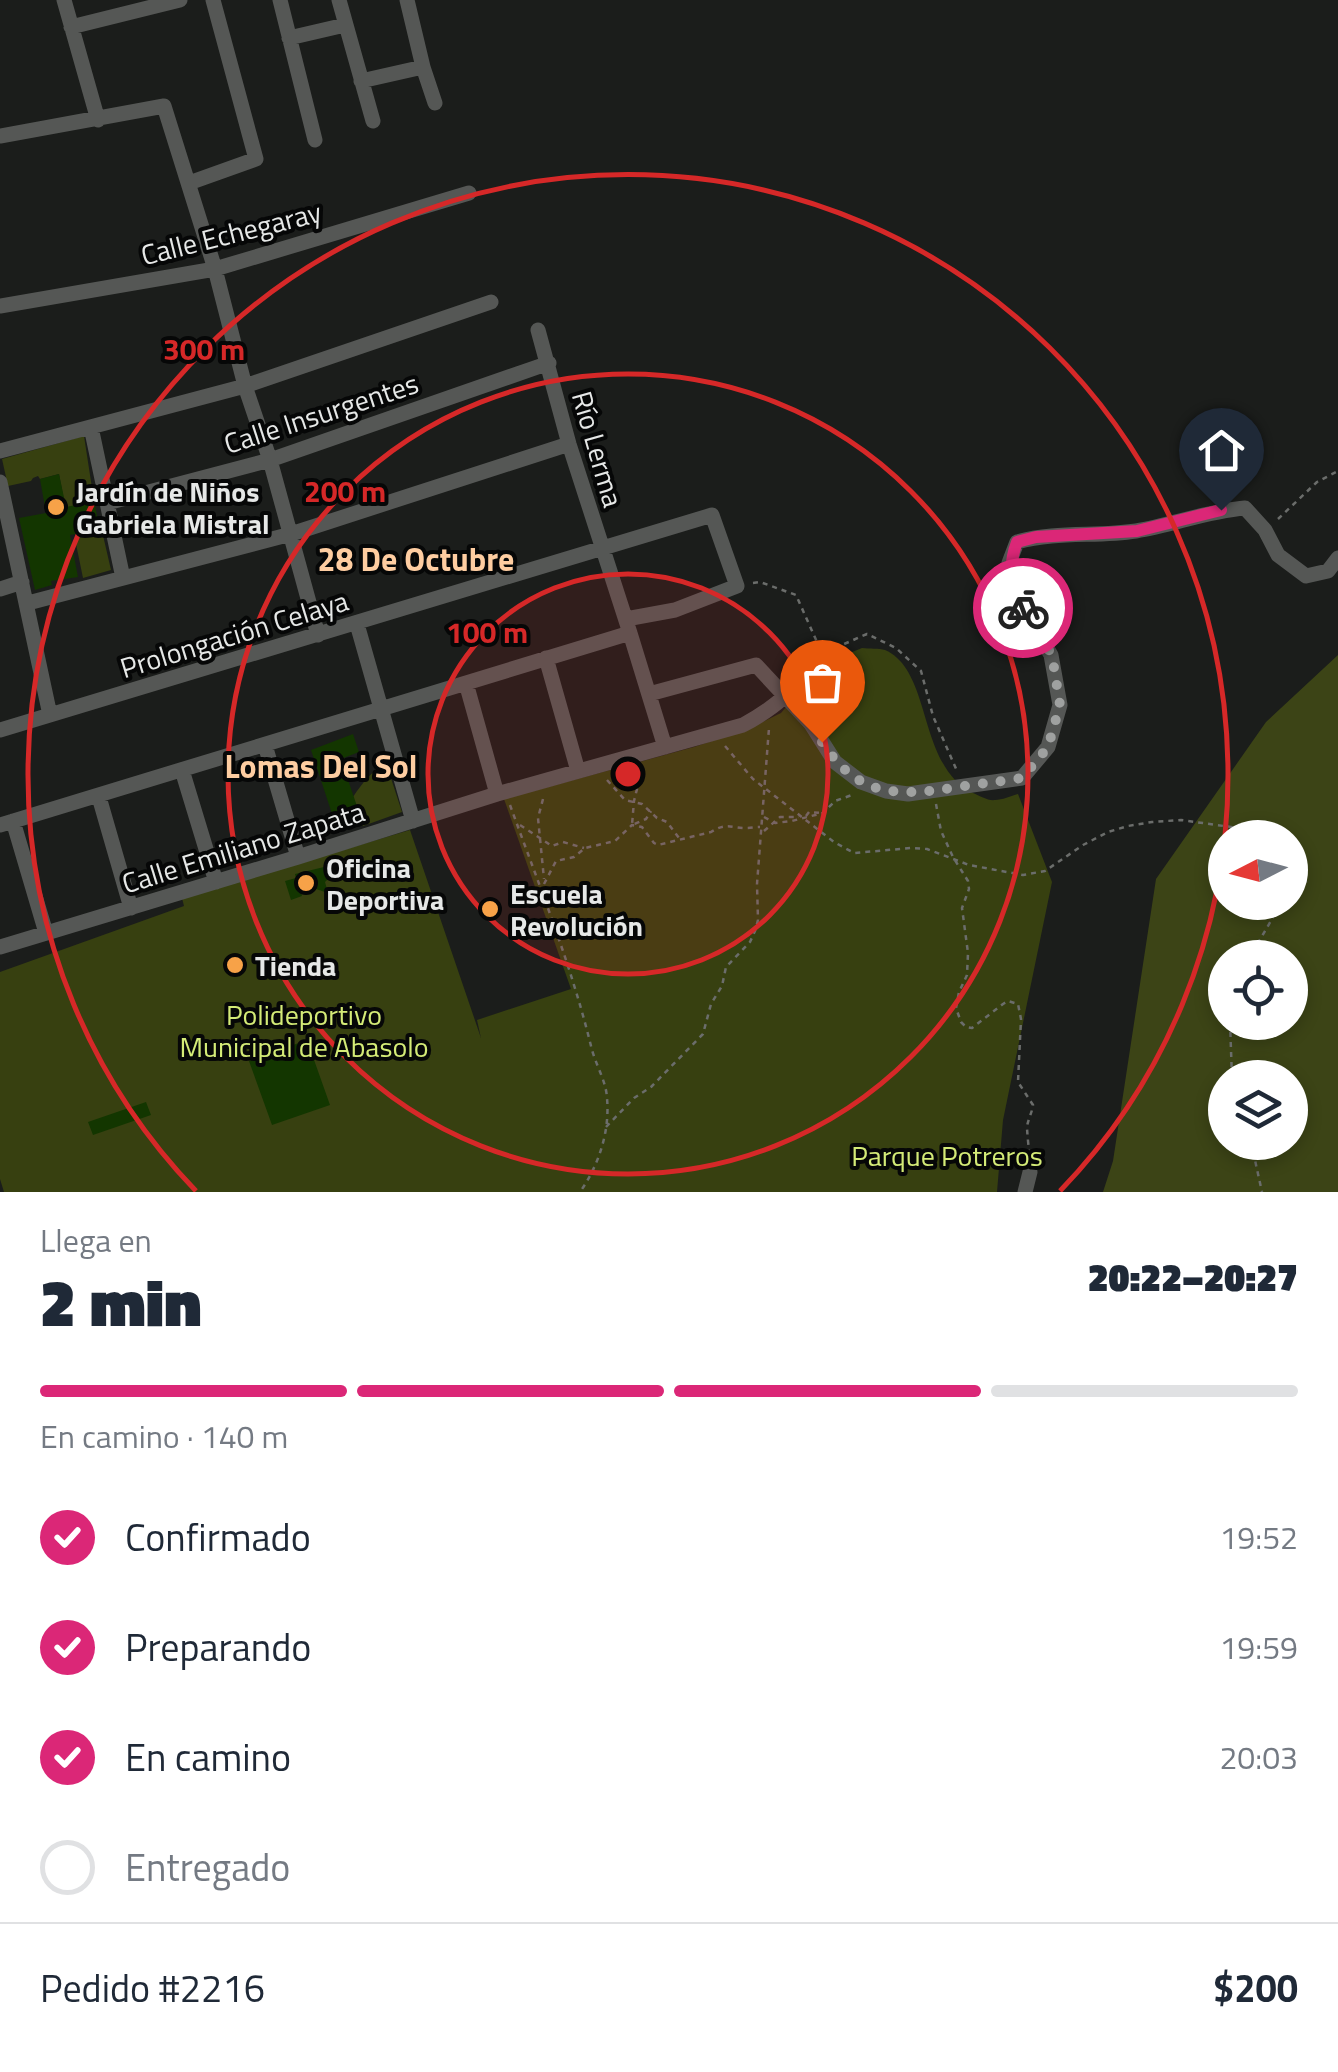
<!DOCTYPE html>
<html lang="es">
<head>
<meta charset="utf-8">
<style>
  :root { --surface:#fff; --page:#f2f2f3; --text:#1f2937; --muted:#747a83; --line:#e0e1e3; --accent:#db2777 }
  body { margin:0; font-family:"Titillium Web",sans-serif; background:var(--page); color:var(--text); height:100vh; display:flex; flex-direction:column; font-size:38px; white-space:nowrap }
  * { box-sizing:border-box; margin:0 }
  p { font-size:32px; color:var(--muted) }
  .icon { flex:none; width:55px; height:55px; fill:none; stroke:currentColor; stroke-width:2; stroke-linecap:round; stroke-linejoin:round }
  .map { position:relative; height:1192px; overflow:hidden }
  .sheet { display:flex; flex-direction:column; background:var(--surface); flex:1 }
  .sheet>* { flex:none }
  .needle { width:65px; rotate:264deg }
  .controls { position:absolute; left:1208px; top:820px; display:grid; gap:20px }
  .controls a { display:grid; place-items:center; width:100px; height:100px; border-radius:50%; background:var(--surface); box-shadow:0 5px 15px #0003; font-size:50px }
  .pin { position:absolute; display:grid; place-items:center; width:85px; height:85px; color:#fff; margin:-102px -42px; border-radius:50% 50% 50% 0; rotate:-45deg; box-shadow:0 0 10px #0007 }
  .pin .icon { rotate:45deg }
  .courier { position:absolute; display:grid; place-items:center; width:100px; height:100px; margin:-50px; border:8px solid #db2777; border-radius:50%; background:#fff; color:#222; box-shadow:0 2px 12px #0007 }
  .head em { font-style:normal; font-weight:800 }
  .head div { display:flex; flex-direction:column-reverse }
  .head { display:flex; align-items:center; justify-content:space-between; height:170px; padding:0 40px }
  h1 { font-size:65px; font-weight:800; line-height:75px }
  .bar { display:grid; grid-template-columns:repeat(4,1fr); gap:15px 10px; align-content:center; height:120px; padding:0 40px }
  .bar i { height:12px; border-radius:8px; background:var(--line) }
  .bar .current { background:var(--accent) }
  .bar p { grid-column:span 4 }
  .line { display:flex; align-items:center; gap:25px; padding:0 40px; border-top:2px solid var(--line) }
  .line div { flex:1 }
  ol { padding:0 40px; list-style:none }
  li { display:flex; align-items:center; gap:30px; height:110px }
  li p { margin-inline-start:auto }
  li .icon { padding:10px; border-radius:50%; background:var(--accent); color:#fff; stroke-width:4 }
  li:last-child { color:var(--muted) }
  li i { width:55px; height:55px; border:5px solid var(--line); border-radius:50% }
  .map>svg:first-child { display:block }
  .green { fill:#374010 }
  .forest { fill:#3c4416; fill-rule:evenodd }
  .building { fill:#133600 }
  .lines { fill:none; stroke-linecap:round; stroke-linejoin:round }
  .path { stroke:#6b6d6b; stroke-width:2.5; stroke-dasharray:5 5; stroke-linecap:butt }
  .street { stroke:#555755; stroke-width:15 }
  .done { stroke:#9fa1a0; stroke-width:10; stroke-dasharray:0 18 }
  .route { stroke:#db2777; stroke-width:12 }
  .ring { fill:none; stroke:#d62828; stroke-width:5 }
  .poi-dot { fill:#f7a248; stroke:#060707; stroke-width:4 }
  .labels { text-anchor:middle; dominant-baseline:central; stroke-width:8; stroke-linejoin:round; paint-order:stroke }
  .street-label { font-size:28px; fill:#e6e8e7; stroke:#060707 }
  .poi-label { font-size:28px; font-weight:bold; fill:#e6e8e7; stroke:#060707; text-anchor:start }
  .park-label { font-size:28px; fill:#d4eb77; stroke:#060707 }
  .quarter-label { font-size:32px; font-weight:bold; fill:#fecda1; stroke:#060707 }
  .centre { fill:#d62828; stroke:#060707; stroke-width:5 }
  .ring-label { font-size:30px; text-anchor:middle; font-weight:bold; fill:#d62828; stroke:#060707; stroke-width:8; stroke-linejoin:round; paint-order:stroke }
</style>
</head>
<body>
<div class="map">
<svg width="1338" height="1192" viewBox="0 0 1338 1192">
  <rect width="100%" height="100%" fill="#1b1d1b"/>
  <path class="green" d="M84,436l10,65 -26,20 -9,-47 -19,5 -2,-3 -5,2 -2,3 -23,5 -6,-27z
    M102,531l9,39 -28,8 -8,-39z
    M862,648c7,1 17,0 23,2 48,21 32,116 88,143 7,3 15,8 22,7 7,0 16,-4 23,-6l34,88 -49,238 -6,72h-993l-4,-13v-207l184,-66 -2,-8 228,-68 71,208 -4,-18 94,-31 -67,-190 190,-52 54,-18 33,-16 42,-49z
    M386,763l16,49 -39,14 -10,-29c10,-15 18,-25 33,-34z"/>
  <path class="forest" d="M1338,655v537h-235l10,-31 43,-282 110,-157zM1225,838h65v64h-65zM1225,958h65v64h-65zM1225,1078h65v64h-65z"/>
  <path class="building" d="M59,474l7,33 28,-6 6,29 -30,5 8,42 -27,4 1,4 -17,5 -16,-72 27,-5 -6,-34z
    M353,734l6,18 -18,7 20,59 -25,8 -25,-76z
    M324,867h7l3,6 -9,9 3,11 -30,-10 4,13 -11,4 -6,-19 11,-3 -1,-4z
    M307,1040l23,65 -58,20 -23,-64z
    M146,1102l5,13 -58,20 -5,-13z"/>
  <g class="lines">
    <path class="path" d="M1278,519l39,-37 21,-11
      M753,583l7,-1 36,13 21,47
      M835,648l32,-14 29,14 25,23 12,45 24,55
      M725,746l28,33 81,63 20,11 57,-5 16,1 42,16 54,10 22,-4 38,-26 25,-13 20,-6 24,-4 29,-2 50,7 36,11
      M642,769l-8,32 -2,24 14,-6 5,-8
      M607,780l18,20 17,4 15,14 10,4 12,16
      M543,799l-5,19 6,61
      M936,804l5,27 12,26 15,24 1,8 -7,19 6,45 -1,22 -8,17 -3,16 5,14 5,5 6,1 31,-24 5,-3 10,3 3,15 -3,63 15,23c-1,8 -5,14 -6,22 0,4 2,26 3,30
      M510,805c29,80 61,159 81,241 4,18 15,34 16,52 3,33 -8,67 -27,94
      M806,816l3,-4 12,1
      M764,817l11,6 17,-2 31,-8 12,-12 17,-6
      M520,825l32,21 11,-4 21,6
      M764,831l16,-14h19
      M1290,852l11,12 5,18 -16,13
      M544,884l12,-23 18,-4 11,-9 30,-7 17,-16 10,2 12,16 4,2 53,-13c16,-10 19,-4 35,-4 5,0 10,-1 14,-1
      M1247,958l5,-14 6,-1 24,-41
      M1230,1022l2,56
      M606,1127l28,-29 17,-11 52,-53 8,-30 11,-18 4,-19 24,-25 5,-11 3,-11 -1,-36 12,-156
      M1251,1142l11,50"/>
    <path class="street" d="M64,0l34,120
      M280,0l35,140
      M339,0l34,121
      M407,0l16,67 12,36
      M71,27l109,-27
      M289,38l56,-13
      M361,81l62,-14
      M0,136l164,-30 51,163 30,117 25,74 48,175
      M189,183l67,-24 -43,-159
      M0,306l215,-37 254,-76
      M538,330l31,114 61,189 35,114
      M91,427l32,151
      M0,451l245,-65 246,-84
      M0,482l50,233
      M107,503l163,-43 279,-97
      M0,589l22,-7
      M28,603l263,-69 278,-90
      M357,624l56,197
      M546,658l32,113
      M466,683l31,111
      M649,694l107,-29 55,59 24,38 26,20 25,9 22,3 114,-16 26,-31 12,-42 -9,-50 -33,-55 -9,-37 8,-21c39,-11 79,-5 119,-11 37,-6 71,-20 109,-23l20,22 13,25 28,21 22,-5 10,-13
      M0,730l712,-215 25,71 -62,24 -49,9
      M265,745l33,112
      M182,770l34,112
      M99,797l32,111
      M13,821l33,112
      M0,825l630,-192
      M0,947l298,-90 199,-63 246,-69c39,-21 51,-37 79,-70
      M1025,1192l5,-20"/>
  </g>
  <g class="lines">
    <path class="done" d="M822,742c35,53 70,55 130,46 23,-4 46,-6 70,-10l26,-31 12,-42 -8,-50 -29,-47"/>
    <path class="route" d="M1023,608c-13,-22 -15,-42 -6,-66l19,-5 101,-6 84,-21"/>
  </g>
  <circle cx="628" cy="774" r="200" fill="#d62828" fill-opacity=".12"/>
  <g class="ring">
    <circle cx="628" cy="774" r="200"/>
    <circle cx="628" cy="774" r="400"/>
    <path d="M196 1191A600 600 0 1 1 1060 1191"/>
  </g>
  <g class="poi-dot">
    <circle cx="56" cy="507" r="10"/>
    <circle cx="306" cy="883" r="10"/>
    <circle cx="490" cy="909" r="10"/>
    <circle cx="235" cy="965" r="10"/>
  </g>
  <g class="labels">
    <g class="street-label">
      <text transform="translate(231 233) rotate(-14)">Calle Echegaray</text>
      <text transform="translate(321 413) rotate(-18)">Calle Insurgentes</text>
      <text transform="translate(598 449) rotate(74)">Río Lerma</text>
      <text transform="translate(234 634) rotate(-17)">Prolongación Celaya</text>
      <text transform="translate(243 847) rotate(-17)">Calle Emiliano Zapata</text>
    </g>
    <g class="poi-label">
      <text x="76" y="491">Jardín de Niños<tspan x="76" dy="32">Gabriela Mistral</tspan></text>
      <text x="326" y="867">Oficina<tspan x="326" dy="32">Deportiva</tspan></text>
      <text x="510" y="893">Escuela<tspan x="510" dy="32">Revolución</tspan></text>
      <text x="255" y="965">Tienda</text>
    </g>
    <g class="park-label">
      <text x="304" y="1014">Polideportivo<tspan x="304" dy="32">Municipal de Abasolo</tspan></text>
      <text x="947" y="1155">Parque Potreros</text>
    </g>
    <g class="quarter-label">
      <text x="416" y="559">28 De Octubre</text>
      <text x="321" y="766">Lomas Del Sol</text>
    </g>
  </g>
  <circle cx="628" cy="774" r="15" class="centre"/>
  <g class="ring-label">
    <text x="204" y="360">300 m</text>
    <text x="345" y="502">200 m</text>
    <text x="487" y="643">100 m</text>
  </g>
</svg>
<div class="controls">
<a><svg class="needle" viewBox="-14 -14 28 28"><path d="M0-13l5 13h-10z" fill="#e53935"/><path d="M0 13l5-13h-10z" fill="#747a83"/></svg></a>
<a><svg class="icon" aria-label="locate" viewBox="0 0 24 24"><circle cx="12" cy="12" r="6"/><path d="M12 2v4M12 18v4M2 12h4M18 12h4"/></svg></a>
<a><svg class="icon" aria-label="layers" viewBox="0 0 24 24"><path d="M12 4l9 5-9 5-9-5zM3 14l9 5 9-5"/></svg></a>
</div>
<div class="pin" style="left:822px;top:742px;background:#ea580c"><svg class="icon" aria-label="bag" viewBox="0 0 24 24"><path d="M5 8h14l-1 12H6zM9 8a3 3 0 0 1 6 0"/></svg></div>
<div class="pin" style="left:1221px;top:510px;background:#1f2937"><svg class="icon" aria-label="home" viewBox="0 0 24 24"><path d="M3 11l9-7 9 7M6 9v11h12V9"/></svg></div>
<div class="courier" style="left:1023px;top:608px"><svg class="icon" aria-label="bike" viewBox="0 0 24 24"><circle cx="6" cy="16" r="4"/><circle cx="18" cy="16" r="4"/><path d="M6 16l4-8h5l3 8M10 8l3 8H6M13 5h3"/></svg></div>
</div>
<section class="sheet">
<div class="head"><div><h1>2 min</h1><p>Llega en</p></div><em>20:22–20:27</em></div>
<div class="bar"><i class="current"></i><i class="current"></i><i class="current"></i><i></i><p>En camino · 140 m</p></div>
<ol>
<li><svg class="icon" aria-label="check" viewBox="0 0 24 24"><path d="M5 12l5 5 9-10"/></svg>Confirmado<p>19:52</p></li>
<li><svg class="icon" aria-label="check" viewBox="0 0 24 24"><path d="M5 12l5 5 9-10"/></svg>Preparando<p>19:59</p></li>
<li><svg class="icon" aria-label="check" viewBox="0 0 24 24"><path d="M5 12l5 5 9-10"/></svg>En camino<p>20:03</p></li>
<li><i></i>Entregado</li>
</ol>
<div class="line" style="height:130px"><div>Pedido #2216</div><b>$200</b></div>
</section>
</body>
</html>
